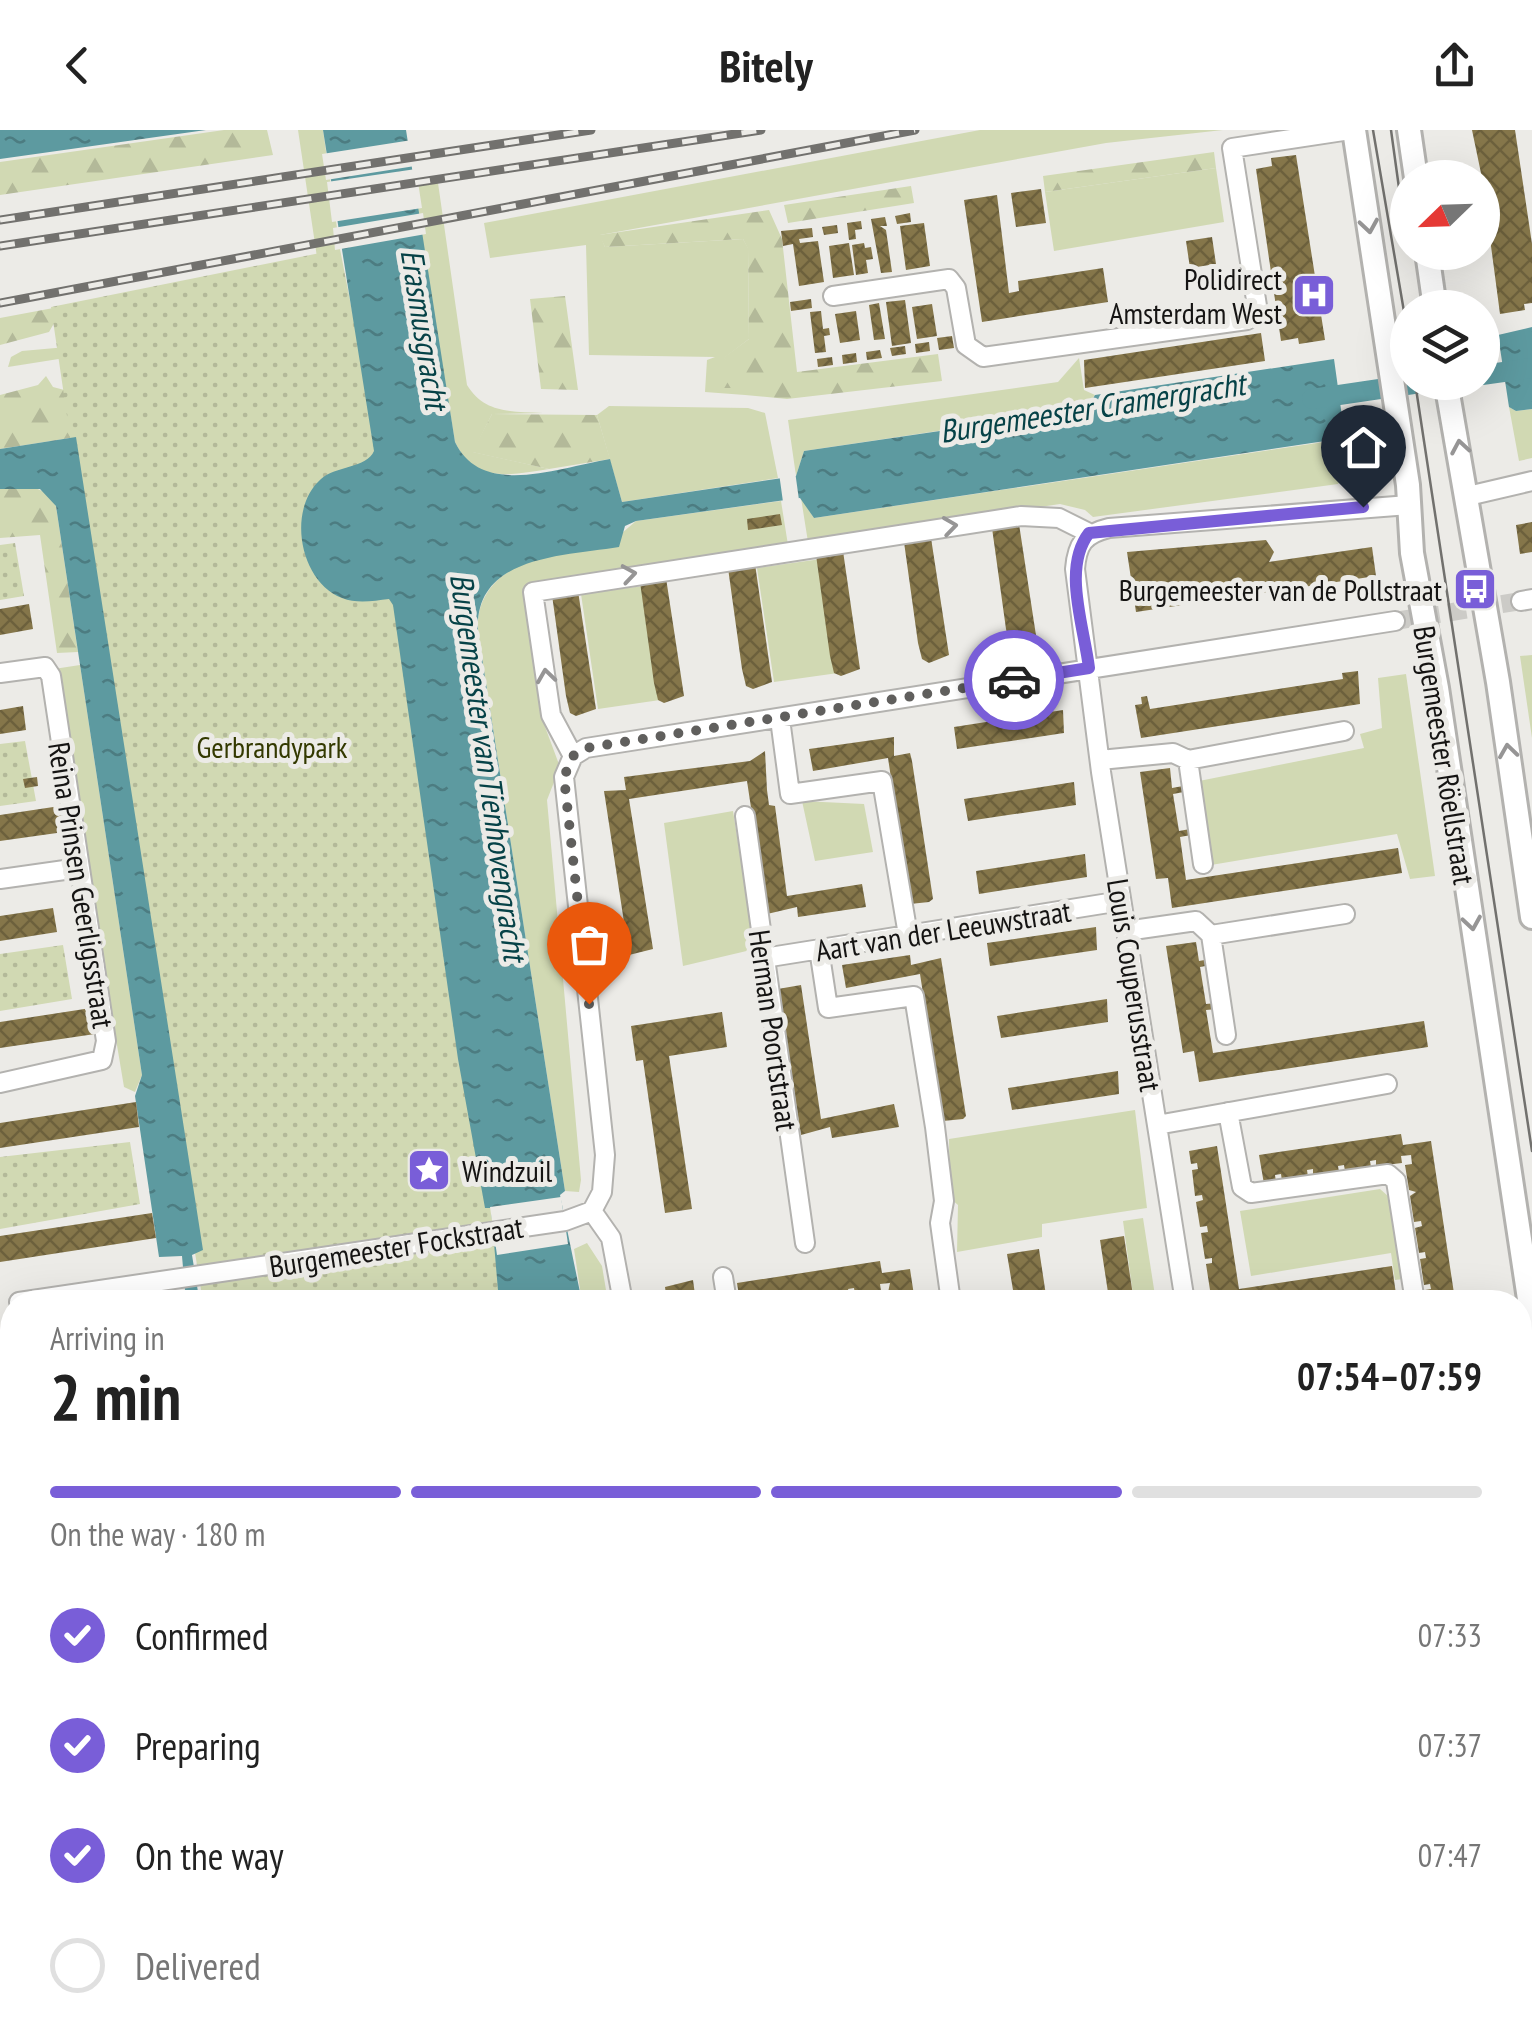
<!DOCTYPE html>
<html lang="en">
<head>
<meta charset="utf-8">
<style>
  :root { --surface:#fff; --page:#f6f6f6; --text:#222; --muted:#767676; --line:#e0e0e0; --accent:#795ed8 }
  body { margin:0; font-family:"PT Sans Narrow",sans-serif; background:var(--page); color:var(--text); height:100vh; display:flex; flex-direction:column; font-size:38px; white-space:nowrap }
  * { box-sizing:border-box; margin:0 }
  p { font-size:32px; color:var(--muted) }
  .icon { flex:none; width:55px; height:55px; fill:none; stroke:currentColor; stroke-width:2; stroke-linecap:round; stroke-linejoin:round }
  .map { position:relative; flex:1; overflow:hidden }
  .drawer { position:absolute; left:0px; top:1160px; width:1532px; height:750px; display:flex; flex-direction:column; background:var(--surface); border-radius:40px 40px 0 0; box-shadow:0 10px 40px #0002 }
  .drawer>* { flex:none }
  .needle { width:65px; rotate:247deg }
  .tools { position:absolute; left:1390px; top:30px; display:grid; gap:20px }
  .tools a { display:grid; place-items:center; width:110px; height:110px; border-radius:50%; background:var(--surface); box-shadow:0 10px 40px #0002; font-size:50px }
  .pin { position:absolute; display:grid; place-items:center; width:85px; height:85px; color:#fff; margin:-102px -42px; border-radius:50% 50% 50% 0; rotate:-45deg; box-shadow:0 0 10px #0007 }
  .pin .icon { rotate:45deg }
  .courier { position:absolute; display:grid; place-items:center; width:100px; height:100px; margin:-50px; border:8px solid #795ed8; border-radius:50%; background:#fff; color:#222; box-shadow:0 2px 12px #0007 }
  .summary em { font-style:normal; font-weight:700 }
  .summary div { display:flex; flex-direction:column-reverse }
  .summary { display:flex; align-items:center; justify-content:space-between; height:170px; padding:0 50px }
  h1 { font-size:65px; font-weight:700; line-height:75px }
  .bar { display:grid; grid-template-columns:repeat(4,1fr); gap:15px 10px; align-content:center; height:120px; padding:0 50px }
  .bar i { height:12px; border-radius:8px; background:var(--line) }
  .bar .on { background:var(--accent) }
  .bar p { grid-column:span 4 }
  ol { padding:0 50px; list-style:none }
  li { display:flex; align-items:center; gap:30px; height:110px }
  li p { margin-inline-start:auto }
  li .icon { padding:10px; border-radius:50%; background:var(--accent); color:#fff; stroke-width:4 }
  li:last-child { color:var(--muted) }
  li i { width:55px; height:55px; border:5px solid var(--line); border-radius:50% }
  header { display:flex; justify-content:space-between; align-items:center; height:130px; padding:0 50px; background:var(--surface); font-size:45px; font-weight:700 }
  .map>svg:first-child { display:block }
  .grass { fill:#d1d9b3 }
  .forest { fill:url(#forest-firs) }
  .park { fill:url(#park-dots) }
  .water { fill:url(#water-ripples) }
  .pier { fill:#ecebe7 }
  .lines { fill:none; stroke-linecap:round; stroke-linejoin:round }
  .canal { stroke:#5d9aa0; stroke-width:20 }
  .building { fill:url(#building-cross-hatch) }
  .minor-tunnel { stroke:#cccbc7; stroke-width:18; stroke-dasharray:18 9; stroke-linecap:butt }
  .minor-casing { stroke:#b3b2af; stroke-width:22 }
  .major-casing { stroke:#b3b2af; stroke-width:28 }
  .minor { stroke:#fff; stroke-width:18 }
  .major { stroke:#fff; stroke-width:22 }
  .tram { stroke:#72716e; stroke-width:2.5 }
  .rail-casing { stroke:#72716e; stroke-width:9 }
  .rail { stroke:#ecebe7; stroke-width:5; stroke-dasharray:15; stroke-linecap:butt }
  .oneway { stroke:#969595 }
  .done { stroke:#605f5d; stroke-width:10; stroke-dasharray:0 18 }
  .route { stroke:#795ed8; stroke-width:12 }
  .labels { text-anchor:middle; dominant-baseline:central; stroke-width:10; stroke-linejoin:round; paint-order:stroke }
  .poi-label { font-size:30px; fill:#151413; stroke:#ecebe7; text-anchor:end }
  .park-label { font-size:30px; fill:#333900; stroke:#ecebe7 }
  .street-label { font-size:30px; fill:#151413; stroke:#ecebe7 }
  .water-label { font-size:32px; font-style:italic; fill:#064247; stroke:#ecebe7 }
</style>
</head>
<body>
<header><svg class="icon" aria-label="back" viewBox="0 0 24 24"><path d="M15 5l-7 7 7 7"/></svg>Bitely<svg class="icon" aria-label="share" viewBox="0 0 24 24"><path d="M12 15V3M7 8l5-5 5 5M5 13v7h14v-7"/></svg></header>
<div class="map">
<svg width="1532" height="1910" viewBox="0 0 1532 1910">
  <defs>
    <pattern id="forest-firs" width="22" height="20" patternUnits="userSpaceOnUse" patternTransform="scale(2.5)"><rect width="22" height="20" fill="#d1d9b3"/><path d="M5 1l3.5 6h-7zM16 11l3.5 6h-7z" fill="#b3b999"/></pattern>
    <pattern id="park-dots" width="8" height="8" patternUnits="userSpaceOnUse" patternTransform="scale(2.5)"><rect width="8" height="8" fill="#d1d9b3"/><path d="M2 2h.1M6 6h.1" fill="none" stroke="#b3b999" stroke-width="1.8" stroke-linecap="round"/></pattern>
    <pattern id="water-ripples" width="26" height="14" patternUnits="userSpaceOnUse" patternTransform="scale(2.5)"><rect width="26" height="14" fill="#5d9aa0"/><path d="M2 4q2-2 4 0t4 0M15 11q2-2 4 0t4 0" fill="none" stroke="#4c7c81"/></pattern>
    <pattern id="building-cross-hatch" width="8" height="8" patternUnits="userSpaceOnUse" patternTransform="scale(2.5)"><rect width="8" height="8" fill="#85764a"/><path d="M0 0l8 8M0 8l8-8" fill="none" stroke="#6c603c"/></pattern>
  </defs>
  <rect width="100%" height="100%" fill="#ecebe7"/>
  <path class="grass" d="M298,0h25l17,119 -16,55z
    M980,0h243l-117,13 -506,92 5,12 138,-8 5,9 1,91 -25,19 17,11 -27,19h31v7l-40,-3 2,-32 8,-3 -126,-2 -3,-110 -96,13 -6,-35z
    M1216,38l8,54 -170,29 -9,-59z
    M438,53l29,202c18,29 44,26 76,28l-51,1 -19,38 76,17c-39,6 -74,15 -94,-27l-42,-255z
    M223,203l-215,34 3,-10 11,-6z
    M1079,228l5,32 11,5 -10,14 -281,42 -8,25 -8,-56 270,-38z
    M609,276l139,2 17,5 13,65 -156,24 -25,-87z
    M1509,277l7,4 16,-2v49l-13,3z
    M1344,309v35l-6,10 -245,33 -8,-7 -25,-6 -252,38 -7,-44 13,20z
    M781,371l7,44 -264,41 20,138 16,43 -13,33 34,380 -2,12 -14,-1 -87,-559c-5,-74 91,-83 144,-99l14,-12z
    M821,429l17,114 -64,9 -17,-114z
    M643,456l17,114 -62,9 -17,-115z
    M1532,525v83l-12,-82z
    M80,535l62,410 -7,17 -11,-5 -70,-418z
    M1406,544l29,202 -25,3 -13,-45 -186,31 -12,-84 165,-33 -4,-14 22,-6 -4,-50z
    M802,671l62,3 9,48 -58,9z
    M733,681l22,138 -72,17 -19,-143z
    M1135,980l12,98 -105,16v13l-85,15 1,-47 -8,-7 -1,-59z
    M1380,1059l8,7 15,83 -8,1 -4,-27 -140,23 -11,-65z
    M1143,1088l13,84h-22l-11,-81z
    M587,1113l15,23 6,36h-26l-8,-53z
    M12,1256v68l-12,2v-68z
    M12,1465v67l-12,2v-67z
    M12,1676v60l-12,2v-60z"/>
  <path class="forest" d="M224,0h43l6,25 -273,40v-33z
    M1214,22l2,16 -171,24 -2,-16z
    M911,56l3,17 -126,20 -4,-18z
    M769,80l13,29 15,133 141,-18 4,27 -155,18 -42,-4 -1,-7h-30l1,-15 24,-4 -16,-11 26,-19 -1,-90 -5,-10 -138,8 -6,-12z
    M565,166l13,94 -37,-1 -11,-90z
    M64,176l-15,26 -49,13v-27z
    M46,246l7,11 19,5 4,45 -76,12v-54l38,-10z
    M492,284l105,1 13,44 -61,10 -77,-17z
    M33,357l16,7 7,12 22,146 -21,1 -17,-118 -40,3v-49z
    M1363,1898h98l-97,12z"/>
  <path class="park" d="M340,119l64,329 108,724h-309l-63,-389 -89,-606z
    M15,413l9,53 -24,4v-55z
    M25,611l11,60 -36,5v-62z
    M63,815l9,54 -72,12v-57z
    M130,1012l10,62 -140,25v-72z
    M308,1898h316l2,12h-316z"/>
  <path class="water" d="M0,0h206l-206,29z
    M323,0h83l49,312c27,57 105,25 155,17l12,43 174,-26 8,-25 271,-40 14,-5 6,-11 239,-36 11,79 -531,80 -14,-20 -164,23 -11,5 -6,21c-54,9 -146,8 -141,85l87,559 -5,4 22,107h-83l-8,-94h-6l-27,-149 -65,-454 -4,-6c-16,2 -32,5 -47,-1 -42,-16 -56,-88 -21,-119 14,-13 46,-11 53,-28z
    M1532,197v82l-16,2 -7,-4 -11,-72z
    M76,307l127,813 -11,5 7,43 12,4h-25l-4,-46 -23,1 -24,-161 7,-21 -86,-569 -16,-17h-40v-40z
    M610,1898h82l2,12h-82z"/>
  <path class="pier" d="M412,10l3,26 -89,14 -4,-26z
    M416,39l6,39 -90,14 -5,-40z
    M423,83l3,21 -91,16 -2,-22z
    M795,341l4,29 -16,2 -4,-29z
    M561,1067l7,47 -71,11 -7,-48z"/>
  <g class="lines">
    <path class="canal" d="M1482,245l50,-7
      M1312,269l115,-17"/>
  </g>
  <path class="building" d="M1472,0h43l17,114v59l-8,1 1,6 -25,4 -18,-136z
    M1296,25l29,185 -26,4 -1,-6 -17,3 -25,-172 16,-3 -1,-8z
    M1041,59l5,34 -30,4 -5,-34z
    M997,65l12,98 10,-2 -1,-10 85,-13 5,34 -126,20 -18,-122z
    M910,83l1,9 -14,2 -2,-8z
    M885,87l2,9h-7l6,4 6,42 -11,1 -10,-54z
    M861,91l1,8 -7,1 1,9 -7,1 -2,-17z
    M924,93l6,43 -24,4 -6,-44z
    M837,95l1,8 -14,2 -2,-8z
    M812,98l1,9 -14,2 1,4 18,-2 6,41 -25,4 -6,-42 -10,2 -2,-15z
    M1212,107l4,27 -26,4 -4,-27z
    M849,113l5,32 -21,3 -4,-32z
    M864,113l1,5 6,-1 2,12 -7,1 2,13 -12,2 -4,-30z
    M811,169l1,9 -21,3 -1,-9z
    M905,170l6,43 -19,3 -6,-44z
    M879,173l6,36 -11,1 -5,-35z
    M932,174l5,32 -20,3 -5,-32z
    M821,181l2,18 6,-1 1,7 -6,1 2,16 -11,1 -5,-41z
    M856,181l4,29 -20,3 -5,-29z
    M1261,203l4,28 -180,27 -1,-28z
    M952,206l2,12 -15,2 -2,-12z
    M929,212l1,9 -14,2 -1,-9z
    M905,216l1,8 -14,2 -2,-8z
    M880,220l2,8 -15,2 -1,-8z
    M856,223l1,9 -14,2 -1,-9z
    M832,227l1,8 -15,2 -1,-8z
    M780,384l2,11 -34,5 -1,-11z
    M1532,392v30l-12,2 -4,-29z
    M1019,394l18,118 -20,7 -7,-3 -4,-17 -14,-101z
    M931,408l18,117 -20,8 -7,-4 -4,-16 -14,-101z
    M1266,410l8,12 -5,10 103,-15 4,29 -240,36 -9,-60z
    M843,421l17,118 -19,7 -7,-3 -4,-17 -14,-101z
    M755,434l17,118 -19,7 -7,-3 -4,-17 -14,-101z
    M666,448l18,118 -20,7 -6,-3 -4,-17 -14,-101z
    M578,461l18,118 -20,7 -6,-3 -4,-17 -14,-101z
    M29,474l4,25 -33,6v-26z
    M1358,541l2,33 -219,34 -6,-33 7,-1 -1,-7 6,-1 3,13 193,-30 -1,-6z
    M23,576l3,24 -26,4v-24z
    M1063,580l1,23 -107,16 -3,-22z
    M894,607v19l16,-3 2,8 21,138 -4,3 -19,2 -22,-146 -75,13 -4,-22z
    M765,621l2,39 2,15 6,1 12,90 75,-12 4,23 -68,10 -1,-10 -30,7 -20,-133 -118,18 24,150 -24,6 -25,-164 22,-1 -2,-13 126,-16z
    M1170,638l2,20 11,-2 1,6 -11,2 6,37 11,-2 1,6 -11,2 6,43 212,-32 4,25 -230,35 -4,-30 -12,1 -16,-107z
    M37,647l1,9 -13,2 -2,-9z
    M1074,652l2,23 -108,16 -4,-22z
    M60,676l4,26 -64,9v-26z
    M1085,724l2,23 -108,17 -3,-23z
    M53,778l4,24 -57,9v-25z
    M1096,797l1,23 -107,16 -3,-23z
    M1196,812l3,19 11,-2 1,6 -11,2 6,37 10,-1 1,6 -11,1 7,43 211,-32 4,26 -229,35 -5,-31 -11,2 -17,-107z
    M910,825l1,10 30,-7 25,158 -3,3 -20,2 -23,-147 -74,14 -4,-23z
    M801,855l20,134 73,-15 5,23 -67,11 -2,-11 -29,8 -23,-146z
    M1107,869l1,23 -107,16 -4,-22z
    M91,878l4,26 -95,14v-26z
    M722,882l5,35 -58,9 23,153 -27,4 -22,-153 -7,1 -5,-35z
    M1118,941l1,23 -107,16 -4,-22z
    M136,972l3,25 -139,21v-25z
    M1401,1004l2,11 28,-4 24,159 -29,2 -1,-12 6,-1 -1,-5 -6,1 -4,-26 6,-1 -1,-6 -6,1 -4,-25 7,-2 -1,-5 -7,1 -4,-26 6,-4 -7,-2 -4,-25 7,-1 -1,-9 -10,1 1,7 -26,3v-6l-6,1 1,6 -26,4 -1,-6 -6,1 1,6 -26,4v-7l-6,1 1,7 -26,4 -1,-7 -6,1 1,7 -12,2 -5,-29z
    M1217,1016l22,143 153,-23 4,28 -13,2 -1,-6 -6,1 1,6 -26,4 -1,-7 -8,8h-118l-1,-10 -13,-2 -4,-26 6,-1v-5l-7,1 -4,-26 7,-1 -1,-6 -7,1 -4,-25 7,-2 -1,-5 -7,1 -3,-26 6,-1 -1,-6 -6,1 -2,-13z
    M152,1083l4,25 -156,24v-26z
    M1124,1106l10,66h-33l8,-3 -9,-59z
    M1039,1119l8,53h-32l-8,-48z
    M880,1131l2,12 28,-4 5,33h-29l4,-19 -10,1 1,7 -26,3 -1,-6 -6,1 2,6 -26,4 -4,-6 -2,7 -16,2h-10l-1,-5 -5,5h-46l-3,-19z
    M693,1150l3,22h-29l-2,-15z
    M12,1219v25l-12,2v-25z
    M12,1332v25l-12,2v-25z
    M12,1432v26l-12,2v-26z
    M1526,1489l6,38 -12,2v-39z
    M12,1539v25l-12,2v-25z
    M1520,1611l12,65v63l-12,2z
    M12,1639v26l-12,1v-25z
    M12,1746v25l-12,1v-24z
    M1532,1782v46l-6,1 -4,-26 7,-1 -1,-9 -8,2v-11z
    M12,1846v26l-12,2v-27z
    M777,1898h29l2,12h-29z
    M1003,1898h22l2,12h-29z
    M1081,1898h140l1,2 -69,10h-70z
    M1329,1898h22l2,12h-29l-1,-7 6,-1z"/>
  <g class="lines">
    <path class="minor-tunnel" d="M1395,491l126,-20"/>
    <g class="minor-casing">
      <path id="minor" d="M833,166l116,-17 7,9 10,57 17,12 264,-37 8,-5 2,-9 -25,-158 118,-18
        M1468,366l64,-15
        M1521,471l11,-2
        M0,543l45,-6 6,9 55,365 -4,19 -102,23
        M780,589l10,75 92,-13 26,154
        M573,626l13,-8 809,-127
        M573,626l-22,-41 -18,-123 488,-76 38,2 30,15
        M1100,630l73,-7 15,7 156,-29
        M1188,630l15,104
        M745,686l60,427
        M0,749l79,-11
        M1126,801l70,-10 15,14 15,100
        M1211,805l134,-21
        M819,819l9,59 86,-12 21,131 9,74 -4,22 11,79
        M764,828l357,-57
        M1228,982l14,75 9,6 137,-19 8,7 19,121
        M1157,995l230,-41
        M592,1081l19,27 12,64
        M723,1147l4,25
        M19,1172l546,-81 27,-10 10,-19 3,-37 -41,-378 9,-21
        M1185,1172l-84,-530 -26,-203c2,-25 9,-35 34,-41l300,-23
        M0,1395l12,-1
        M1520,1444l12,-2
        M0,1602l12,-1
        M0,1809l12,-2
        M1520,1863l8,47
        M737,1898l2,12
        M984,1898l2,12
        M1059,1898l2,12
        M1259,1910l36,-5"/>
    </g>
    <g class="major-casing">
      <path id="major" d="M1354,0l54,355 4,68 25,135 95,631
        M1409,0l7,48
        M1427,122l8,56
        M1446,252l52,300 34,235"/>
    </g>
    <use href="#minor" class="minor"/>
    <use href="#major" class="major"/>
    <path class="tram" d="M1373,0l35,205
      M1391,0l16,116
      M1415,252l117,769"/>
    <g class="rail-casing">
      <path id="rail" d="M0,90l591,-90
        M0,116l761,-116
        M0,173l915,-173"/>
    </g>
    <use href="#rail" class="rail"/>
  </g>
  <defs><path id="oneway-chevron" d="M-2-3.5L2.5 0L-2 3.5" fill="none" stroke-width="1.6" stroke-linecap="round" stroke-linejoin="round" transform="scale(2.5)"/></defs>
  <g class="oneway">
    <use href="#oneway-chevron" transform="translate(1369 96) rotate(81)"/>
    <use href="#oneway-chevron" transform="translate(1460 317) rotate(-100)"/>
    <use href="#oneway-chevron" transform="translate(950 396) rotate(-8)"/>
    <use href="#oneway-chevron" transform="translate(629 444) rotate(-9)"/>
    <use href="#oneway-chevron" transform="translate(546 546) rotate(-98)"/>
    <use href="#oneway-chevron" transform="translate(1508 621) rotate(-98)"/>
    <use href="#oneway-chevron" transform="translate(1472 793) rotate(81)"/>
  </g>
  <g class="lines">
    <path class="done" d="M589,874l-25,-227 9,-21 13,-8 428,-68"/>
    <path class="route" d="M1014,550l75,-12c-5,-42 -27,-100 0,-135l274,-26"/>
  </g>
  <defs>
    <g id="hospital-square" transform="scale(2.25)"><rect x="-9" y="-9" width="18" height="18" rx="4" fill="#795ed8" stroke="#ecebe7"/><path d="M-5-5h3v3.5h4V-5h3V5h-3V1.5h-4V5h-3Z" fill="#fff"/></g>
    <g id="bus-square" transform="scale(2.25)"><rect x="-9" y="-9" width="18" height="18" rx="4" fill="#795ed8" stroke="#ecebe7"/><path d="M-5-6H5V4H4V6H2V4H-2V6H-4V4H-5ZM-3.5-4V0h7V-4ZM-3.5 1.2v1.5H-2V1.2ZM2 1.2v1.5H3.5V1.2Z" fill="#fff"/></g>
    <g id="sight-square" transform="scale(2.25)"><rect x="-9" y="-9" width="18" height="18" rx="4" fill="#795ed8" stroke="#ecebe7"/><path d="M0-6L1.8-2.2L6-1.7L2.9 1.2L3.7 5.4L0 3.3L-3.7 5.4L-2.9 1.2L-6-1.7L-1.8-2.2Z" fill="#fff"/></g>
  </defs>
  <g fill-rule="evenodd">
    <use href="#hospital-square" x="1314" y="165"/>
    <use href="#bus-square" x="1475" y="459"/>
    <use href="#sight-square" x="429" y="1040"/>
  </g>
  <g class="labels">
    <g class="poi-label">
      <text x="1282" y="148">Polidirect<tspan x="1282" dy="34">Amsterdam West</tspan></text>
      <text x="1442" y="459">Burgemeester van de Pollstraat</text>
      <text x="462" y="1040" text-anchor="start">Windzuil</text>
    </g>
    <g class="park-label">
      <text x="272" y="616">Gerbrandypark</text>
    </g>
    <g class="street-label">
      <text transform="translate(1445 625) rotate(81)">Burgemeester Röellstraat</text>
      <text transform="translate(82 755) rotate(81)">Reina Prinsen Geerligsstraat</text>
      <text transform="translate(943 800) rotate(-9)">Aart van der Leeuwstraat</text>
      <text transform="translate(1135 855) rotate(81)">Louis Couperusstraat</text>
      <text transform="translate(774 900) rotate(82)">Herman Poortstraat</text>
      <text transform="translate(396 1116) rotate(-9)">Burgemeester Fockstraat</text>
    </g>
    <g class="water-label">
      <text transform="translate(425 199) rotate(81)">Erasmusgracht</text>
      <text transform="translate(1092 277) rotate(-9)">Burgemeester Cramergracht</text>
      <text transform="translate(489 637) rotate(82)">Burgemeester van Tienhovengracht</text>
    </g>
  </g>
</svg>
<div class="tools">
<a><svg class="needle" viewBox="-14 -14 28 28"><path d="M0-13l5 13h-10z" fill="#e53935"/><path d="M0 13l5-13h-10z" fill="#767676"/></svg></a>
<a><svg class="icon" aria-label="layers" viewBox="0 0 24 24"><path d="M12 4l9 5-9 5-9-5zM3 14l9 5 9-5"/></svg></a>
</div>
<div class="pin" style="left:589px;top:874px;background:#ea580c"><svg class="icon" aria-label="bag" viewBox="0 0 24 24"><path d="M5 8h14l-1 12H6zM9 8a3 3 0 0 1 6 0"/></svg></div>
<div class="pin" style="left:1363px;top:377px;background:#1f2937"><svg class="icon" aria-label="home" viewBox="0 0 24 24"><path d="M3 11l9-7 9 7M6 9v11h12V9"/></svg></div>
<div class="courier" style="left:1014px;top:550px"><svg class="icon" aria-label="car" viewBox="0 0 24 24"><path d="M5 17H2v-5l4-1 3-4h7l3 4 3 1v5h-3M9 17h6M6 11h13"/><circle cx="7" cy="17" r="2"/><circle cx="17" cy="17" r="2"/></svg></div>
<section class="drawer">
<div class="summary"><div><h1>2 min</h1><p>Arriving in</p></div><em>07:54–07:59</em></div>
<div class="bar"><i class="on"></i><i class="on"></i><i class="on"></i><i></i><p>On the way · 180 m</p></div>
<ol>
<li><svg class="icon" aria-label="check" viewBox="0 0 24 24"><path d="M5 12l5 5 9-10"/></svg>Confirmed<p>07:33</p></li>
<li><svg class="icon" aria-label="check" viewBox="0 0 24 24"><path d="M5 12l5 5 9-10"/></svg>Preparing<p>07:37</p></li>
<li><svg class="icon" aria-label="check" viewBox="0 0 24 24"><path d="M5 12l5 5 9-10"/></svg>On the way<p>07:47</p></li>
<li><i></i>Delivered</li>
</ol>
</section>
</div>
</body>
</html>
